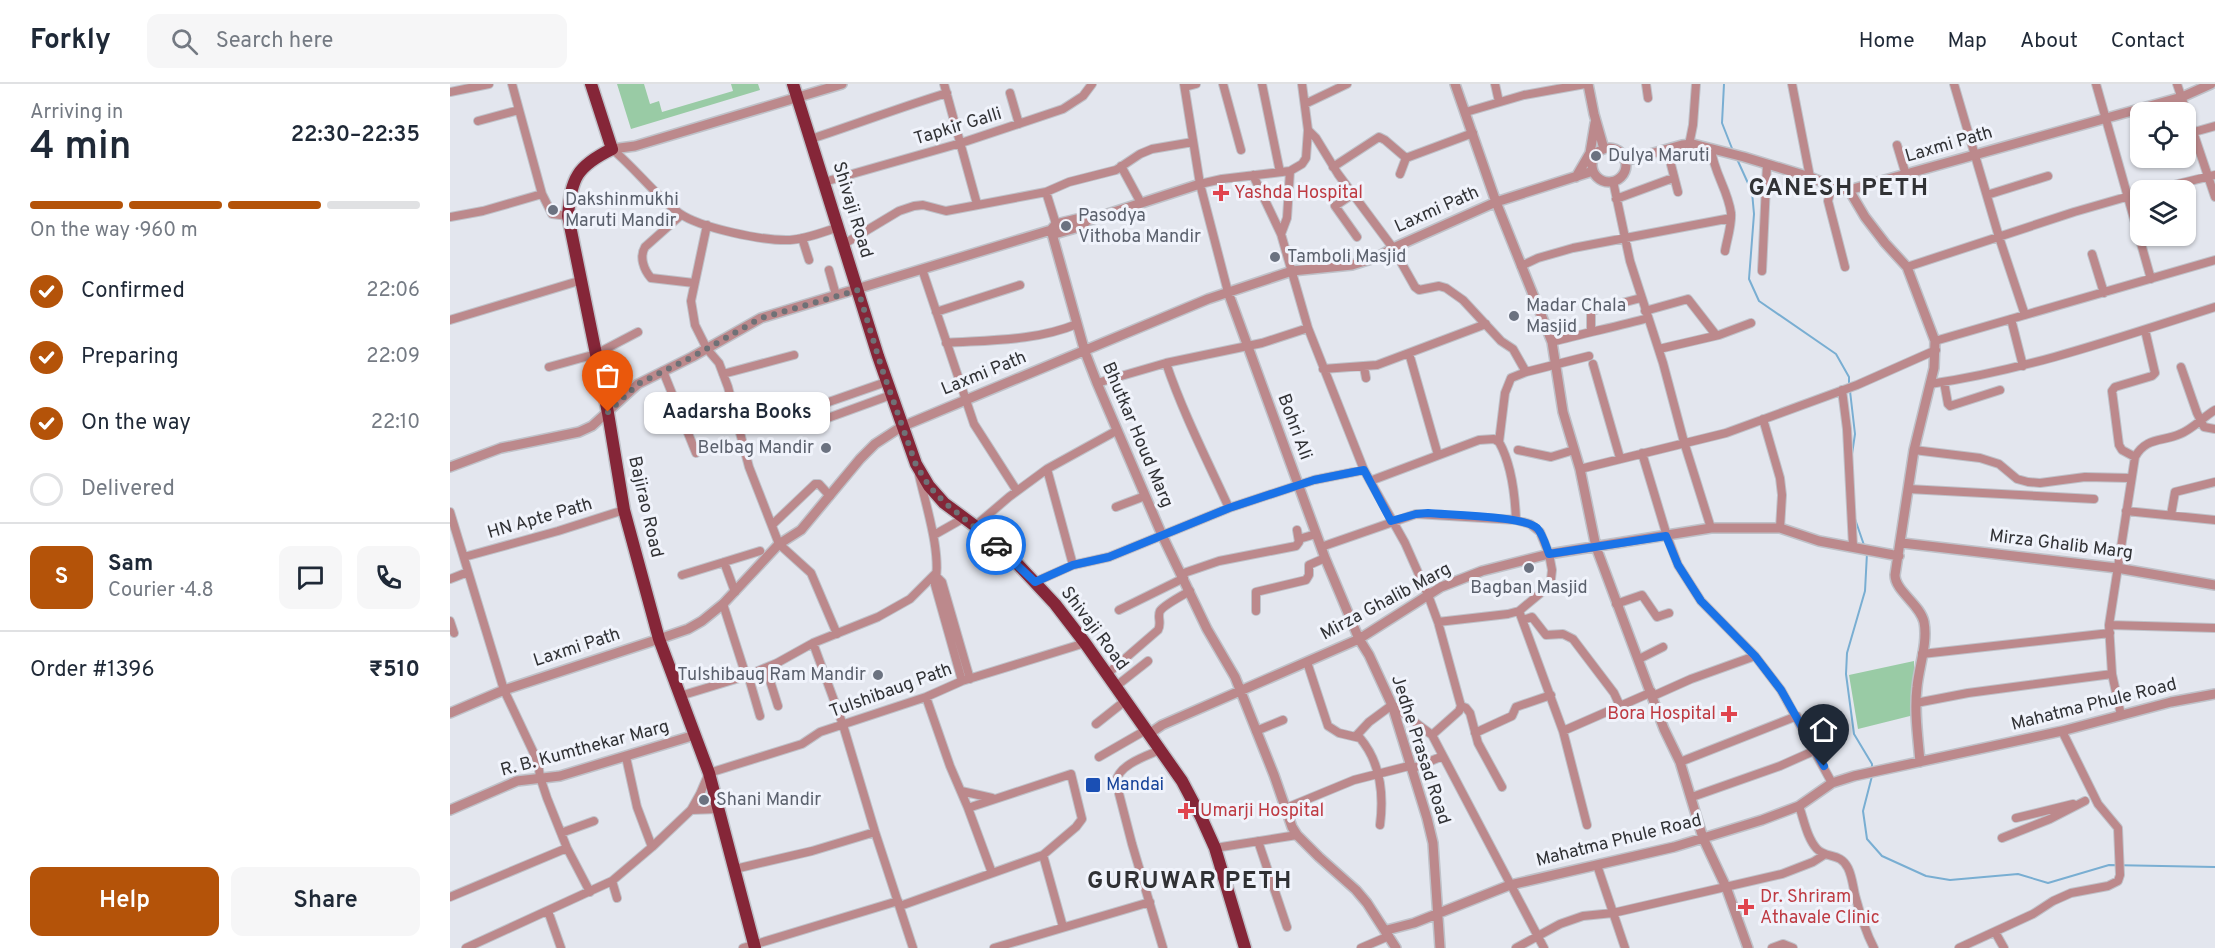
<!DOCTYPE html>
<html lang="en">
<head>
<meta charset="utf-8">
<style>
  :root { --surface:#fff; --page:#f6f6f7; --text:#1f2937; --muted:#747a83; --line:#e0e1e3; --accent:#b45309 }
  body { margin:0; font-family:Overpass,sans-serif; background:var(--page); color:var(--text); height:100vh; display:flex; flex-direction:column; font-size:22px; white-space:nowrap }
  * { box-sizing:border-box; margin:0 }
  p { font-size:20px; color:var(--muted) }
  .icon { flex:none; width:33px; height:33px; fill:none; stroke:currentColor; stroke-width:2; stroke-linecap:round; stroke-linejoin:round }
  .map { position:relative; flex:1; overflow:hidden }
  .side { display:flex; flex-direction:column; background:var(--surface); width:450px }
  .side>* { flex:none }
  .tools { position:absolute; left:1680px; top:18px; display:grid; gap:12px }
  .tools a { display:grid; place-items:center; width:66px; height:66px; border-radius:12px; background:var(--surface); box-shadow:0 2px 4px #0004; font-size:30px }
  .pin { position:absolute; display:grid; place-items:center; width:51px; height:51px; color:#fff; margin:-62px -26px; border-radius:50% 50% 50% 0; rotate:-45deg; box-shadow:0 0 6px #0007 }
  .pin .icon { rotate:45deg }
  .courier { position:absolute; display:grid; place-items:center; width:60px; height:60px; margin:-30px; border:4px solid #1a73e8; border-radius:50%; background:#fff; color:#222; box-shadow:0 2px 8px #0007 }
  .bubble { position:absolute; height:42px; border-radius:12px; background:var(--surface); box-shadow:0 2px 4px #0004; font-size:20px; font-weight:600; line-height:42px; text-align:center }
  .summary em { font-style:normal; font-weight:600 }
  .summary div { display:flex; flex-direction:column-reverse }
  .summary { display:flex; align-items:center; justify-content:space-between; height:102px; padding:0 30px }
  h1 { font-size:39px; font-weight:600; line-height:45px }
  .bar { display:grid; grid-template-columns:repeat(4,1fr); gap:9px 6px; align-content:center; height:72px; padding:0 30px }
  .bar i { height:8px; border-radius:4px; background:var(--line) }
  .bar .selected { background:var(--accent) }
  .bar p { grid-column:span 4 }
  .line { display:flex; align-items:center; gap:15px; padding:0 30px; border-top:2px solid var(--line) }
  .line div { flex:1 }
  .round { display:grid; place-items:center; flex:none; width:63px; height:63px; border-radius:12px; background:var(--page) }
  ol { padding:0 30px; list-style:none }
  li { display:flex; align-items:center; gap:18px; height:66px }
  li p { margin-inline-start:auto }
  li .icon { padding:6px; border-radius:50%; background:var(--accent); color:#fff; stroke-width:4 }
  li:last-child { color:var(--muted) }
  li i { width:33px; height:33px; border:3px solid var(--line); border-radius:50% }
  .action { display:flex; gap:12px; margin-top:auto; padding:12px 30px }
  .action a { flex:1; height:69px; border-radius:12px; background:var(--accent); color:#fff; font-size:24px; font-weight:600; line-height:69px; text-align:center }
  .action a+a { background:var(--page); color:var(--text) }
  header { display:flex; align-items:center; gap:36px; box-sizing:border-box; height:84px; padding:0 30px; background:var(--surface); border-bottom:2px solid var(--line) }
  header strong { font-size:28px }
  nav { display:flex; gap:33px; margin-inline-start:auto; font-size:21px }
  .search { width:420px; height:54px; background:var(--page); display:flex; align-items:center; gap:15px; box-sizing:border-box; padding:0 21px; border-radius:12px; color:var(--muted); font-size:22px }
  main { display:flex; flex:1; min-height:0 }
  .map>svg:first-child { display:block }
  .green { fill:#99cba5 }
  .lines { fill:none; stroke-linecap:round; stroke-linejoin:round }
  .stream { stroke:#79aed2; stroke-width:2 }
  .minor-casing { stroke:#bfc2c9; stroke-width:10 }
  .tertiary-casing { stroke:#bfc2c9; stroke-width:12 }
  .trunk-casing { stroke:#bfc2c9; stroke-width:15 }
  .minor { stroke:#bc898c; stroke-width:8 }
  .tertiary { stroke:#bc898c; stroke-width:9 }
  .trunk { stroke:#852638; stroke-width:12 }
  .done { stroke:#6f7176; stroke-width:6; stroke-dasharray:0 10.8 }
  .route { stroke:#1a73e8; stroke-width:8 }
  .worship-dot { fill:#6b7280; stroke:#f0f3fb; stroke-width:2 }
  .health-dot { fill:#e0444e; stroke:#f0f3fb; stroke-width:2 }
  .transit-dot { fill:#1a4fb4; stroke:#f0f3fb; stroke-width:2 }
  .labels { text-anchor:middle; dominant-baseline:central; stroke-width:6; stroke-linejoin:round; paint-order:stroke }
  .street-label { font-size:18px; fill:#313235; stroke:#f0f3fb }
  .worship-label { font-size:18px; fill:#5b616d; stroke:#f0f3fb; text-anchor:start }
  .health-label { font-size:18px; fill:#be3a42; stroke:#f0f3fb; text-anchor:start }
  .transit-label { font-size:18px; fill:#164399; stroke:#f0f3fb; text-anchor:start }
  .district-label { font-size:24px; font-weight:bold; letter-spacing:1.5px; fill:#313235; stroke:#f0f3fb }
</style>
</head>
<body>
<header>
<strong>Forkly</strong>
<div class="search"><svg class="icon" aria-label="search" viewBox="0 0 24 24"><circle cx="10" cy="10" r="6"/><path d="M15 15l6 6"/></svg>Search here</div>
<nav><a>Home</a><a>Map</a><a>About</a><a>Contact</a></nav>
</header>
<main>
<section class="side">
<div class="summary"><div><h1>4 min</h1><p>Arriving in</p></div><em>22:30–22:35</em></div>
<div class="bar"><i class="selected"></i><i class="selected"></i><i class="selected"></i><i></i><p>On the way · 960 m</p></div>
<ol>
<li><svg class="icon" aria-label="check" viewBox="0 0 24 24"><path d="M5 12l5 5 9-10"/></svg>Confirmed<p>22:06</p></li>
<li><svg class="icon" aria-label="check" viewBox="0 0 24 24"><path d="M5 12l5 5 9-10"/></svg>Preparing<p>22:09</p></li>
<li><svg class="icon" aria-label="check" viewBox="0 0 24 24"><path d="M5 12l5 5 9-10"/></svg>On the way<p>22:10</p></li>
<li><i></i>Delivered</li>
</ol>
<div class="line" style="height:108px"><b class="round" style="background:var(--accent);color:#fff">S</b><div><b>Sam</b><p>Courier · 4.8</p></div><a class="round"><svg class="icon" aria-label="chat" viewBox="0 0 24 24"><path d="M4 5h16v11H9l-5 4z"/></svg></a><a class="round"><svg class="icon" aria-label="phone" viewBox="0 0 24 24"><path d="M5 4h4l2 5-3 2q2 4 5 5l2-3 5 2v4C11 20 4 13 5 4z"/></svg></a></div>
<div class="line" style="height:78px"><div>Order #1396</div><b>₹510</b></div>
<div class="action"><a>Help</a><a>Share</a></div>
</section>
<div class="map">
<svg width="1765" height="864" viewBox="0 0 1765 864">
  <rect width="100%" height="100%" fill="#e3e6ee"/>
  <path class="green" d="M167,0h27l6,20 9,-3 3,11 71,-21 -2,-7h27l2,6 -129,39z
    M1464,577v54l-56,14 -9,-54z"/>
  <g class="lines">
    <path class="stream" d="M1274,0l-2,39 11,28
      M1287,75l15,33 2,22 -5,65 10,22 77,53 13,23v8
      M1400,307l5,43 -3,20
      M1405,435l10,29
      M1417,469l-2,38 -18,62 -1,21 8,60 18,30v6
      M1422,692l-9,35 4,28 15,17 44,20 24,4 68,-6 30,9 61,-18 106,2"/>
    <g class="minor-casing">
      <path id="minor" d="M62,0l30,110 10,20 16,2
        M494,0l33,120
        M734,0l16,100 28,108
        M773,0l18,66
        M812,0l18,88
        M852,0l6,46 8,8 22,36 55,74 22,39 4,3 20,-4 7,2 17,12 38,41 12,8 13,23
        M1045,0l4,18
        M1196,0l2,14
        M1342,0l18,93
        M1504,0l45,153 26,78
        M1646,0l55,195
        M1727,0l38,113
        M735,3l11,-3
        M0,8l39,-8
        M560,9l9,31
        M855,20l42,-20
        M1016,28l58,-17 61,-11
        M28,37l41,-11
        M1744,48l21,-6
        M361,55c46,-15 90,-32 136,-46
        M1239,61l4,-20 3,-41
        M1447,61l9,30
        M162,65c24,20 42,45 67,64 21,15 84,28 111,27 16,-1 33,-8 49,-13
        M1217,65l11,43
        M1261,65c3,24 17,41 20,64 1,12 -4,26 -6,38
        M671,82l20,37
        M883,83l46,-30 6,3 21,18 67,-25
        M950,90l6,-16
        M803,91l28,59 27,94 56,142 41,73 23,52 10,27 23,84 -2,5 -27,24
        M1163,97l17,80 33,102 21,79 27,86
        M374,98l137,-39 102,-34 20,-13 9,-12
        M750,100l22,-5 68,-8 12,-7 4,-6 2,-28
        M1382,102l-4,15 17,66
        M1703,106l62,-15
        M596,108l10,32
        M903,110l-18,12 22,31
        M1537,111l61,-19
        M1166,115l57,-21
        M231,131l-36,32c-6,10 -1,23 6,31l43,5
        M0,133l33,-6 59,-17
        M257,141l-16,76 4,24 12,24 12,14 9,24 21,80 30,77 32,29 26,61
        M831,150l6,-16 3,-47
        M352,154l7,22
        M394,160l55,-33 15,-5 9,-1 23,6 100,-19 23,-10 47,-12 24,-16 12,-5 41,-7
        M1642,170l12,39
        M1071,182l17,-8 35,-10 158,-30
        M1457,183l167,-55 66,-19
        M472,185l52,155 43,67
        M379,186l7,25
        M1312,187l5,-107
        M1195,227l43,-12 28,36
        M486,228l84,-27
        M1561,235l12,47
        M0,236l132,-40
        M1141,248v-21l50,-13
        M1485,257l280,-81
        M1102,258c32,-9 64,-15 96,-24
        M496,259c44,-3 90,-2 131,-19
        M1209,265l60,-14 32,-12
        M959,269l29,102
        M716,279c17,50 41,97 63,145
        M1143,280l27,94
        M99,283l47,-13 42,-22
        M914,283l2,11
        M1731,283l16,46 7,14 11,2
        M873,285l54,-4 109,-41
        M213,287l33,82
        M273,290l71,-19
        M1494,298l4,22 2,2 50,-16
        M647,299l69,-20 96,-20 46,-15
        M1480,300c97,-14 191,-47 285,-77
        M1392,306l5,39 6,117
        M232,332l49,-15
        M330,335l106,-37
        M375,335l66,-24
        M1313,335l17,59 2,17 -2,33
        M1049,358l6,-49 6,-15 15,-6 63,-16
        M1068,366l33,7 23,-7
        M1464,366l66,8 19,6 18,15 11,3 12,1 45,-6 45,1
        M1192,369l25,83 11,29 23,36 54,55 26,34 51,93
        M1685,373l-13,-7 -3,-5 -7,-54 3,-4 37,-11 3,-3 -10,-43
        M597,385l26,96
        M1130,385l146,-36 131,-48 79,-35
        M469,391c7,31 23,79 16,110l27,96
        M920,397l109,-41 15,-1 5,3c13,23 16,52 17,78
        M1458,405l186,10
        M666,423l29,-11
        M1676,427l89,9
        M0,428l54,178 34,72 2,15 7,21 20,50 23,44
        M1721,431l4,-23 40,-10
        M322,441l43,-41h4l11,12
        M525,442l34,-29 38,-28 69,-38
        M484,451l30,-17
        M849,455l17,-5
        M871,463l95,-33 100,6 14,4 10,8 9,22 3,16 -1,9 -9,13 -23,19 -11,3 -70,8
        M14,473l94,-26 66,-21
        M274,478l11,30
        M731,490l38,-13 77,-15 3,-4 -2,-12
        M232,491l78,-24
        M487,493l5,5 28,97
        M0,495l18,-7
        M585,498l38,-17 36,-8 120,-49 85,-28 50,-10
        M273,520l23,72
        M1166,520l26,-9 15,22 12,-4
        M669,526l65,-32
        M806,527v-19l50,-12 3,-5v-10l16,-7
        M1069,527l44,120 24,94
        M1073,536l9,-3 14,18 17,-1 10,5 41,54 6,13
        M0,537l4,12
        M1659,541l106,3
        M363,559l30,82 32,107 38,116
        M1472,570l188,-21
        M1189,575l24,-12
        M857,578l21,64 11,7 21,5c21,25 24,56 20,87
        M316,584l12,38
        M298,591l12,41
        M656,591l52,-45c4,-7 -1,-13 2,-19 4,-6 23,-16 30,-20
        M665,603l33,-26
        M230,612l66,-20 31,-13 36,-20 65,-26 32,-18 26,-26
        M1203,612l38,-17 64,-23
        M476,613l24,69 18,42
        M1466,619l52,-10 144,-19
        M1011,622l5,2 4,5 8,30 24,44
        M1671,631l-9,-41 -3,-49 26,-168c11,-20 27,-15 45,-23 13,-5 23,-17 35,-24
        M646,640l29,-23
        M806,647l27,-11
        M1113,647l89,-39
        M1025,649l37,-17 4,-9 35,-12
        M906,652l13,-14 23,-17 40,30 112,213
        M710,666c-14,6 -42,15 -44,32l16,62 31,104
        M176,673l11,50 15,40
        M649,673l47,-27
        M1230,678l117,-46
        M961,685l32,-13
        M511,707l31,7
        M1242,713l88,-31 36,-16
        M1349,722c5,14 8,32 18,43 10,10 23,3 31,19 4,8 5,18 7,27 5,19 10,36 19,53
        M836,724l68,-28 55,-14
        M241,726l28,-1
        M1566,734l57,-14
        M111,749l33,-12
        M1552,754l48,-19 35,-18
        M808,757l29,86
        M765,764l82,-13
        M593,771l20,72
        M1147,781l28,83
        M285,785l77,-18 63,-19
        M162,797l5,17
        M0,813l117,-49
        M450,822l143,-51 33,-28 6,-8 -11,-45 -103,34 24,65
        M98,827l13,37
        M1545,848l9,16
        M16,864l146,-67 40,-34 39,-37 9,-16 9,-21 93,-29 18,-12 106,-35 36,-16 123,-38
        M293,864l155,-47
        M544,864l156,-46
        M911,864l28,-12
        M1066,864l44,-24 23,-8 30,-3 169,-39 31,-12 11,-7
        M1322,864l11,-4 10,4
        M1509,864l74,-34 20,-13 18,-8 37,-7 10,-5 2,-6 -2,-47 -20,-24 -36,-73"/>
    </g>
    <g class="tertiary-casing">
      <path id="tertiary" d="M1005,0l41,118 56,140 11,70 17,57 16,78 68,182 16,33 23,76 23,49 22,61
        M1138,0l6,30 10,35
        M1142 81a17 17 0 1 1 34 0a17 17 0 1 1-34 0Z
        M162,65l23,-3 207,-62
        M1175,77l57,-16 11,-1 51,13 66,20 29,12 10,1 333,-93 29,-13
        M1126,93l14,-24 5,-30
        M1399,106l16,27 20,26 22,24 28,74 -1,27 -20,82 -19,125c0,16 25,29 29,47 4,21 -5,44 -7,65 -3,25 1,50 3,75
        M604,145l4,4 25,-7 3,-5 114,-37
        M601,146l34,122 12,31 65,152 45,94 28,48 39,98 18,52 5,8 22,22 37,33 11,13 29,45
        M778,208l97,266 34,81 10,16 23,50 35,113 6,25 7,105
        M0,383l51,-19 78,-16 13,-6 46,-42 54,-27 69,-39 290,-88 5,-6 25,-6 5,3
        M1452,459l215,25 98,17
        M0,629l54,-23 155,-51 29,-10 14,-8 21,-17 56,-60 22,-14 59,-71 15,-15 26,-17 307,-128 84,-28 60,-6 26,-8 15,-9 103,-46 97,-31
        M699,650l13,-9 197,-86 82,-52 41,-16 67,-17 162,-26h69l39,13 80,15
        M0,726l67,-29 43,-5 135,-41
        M937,846l27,-7 96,-38 164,-38 88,-27 37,-14 33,-23 22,-7 208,-45 109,-29 44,-8"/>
    </g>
    <g class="trunk-casing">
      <path id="trunk" d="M141,0l21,65c-35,17 -41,29 -44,67l40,197 16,97 35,129 50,134 46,175
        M343,0l85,272 38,108 13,22 15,17 31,23 37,32 43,46 30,39 97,138 19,36 14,31 30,100"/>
    </g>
    <use href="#minor" class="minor"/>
    <use href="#tertiary" class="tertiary"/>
    <use href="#trunk" class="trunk"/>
  </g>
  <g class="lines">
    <path class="done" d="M158,328l30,-28 54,-27 69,-39 97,-28 24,79 34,96 13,21 15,16 52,43"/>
    <path class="route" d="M546,461l39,37 38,-17 36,-8 120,-49 85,-28 50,-10 27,51 25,-7 12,-1c21,2 96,3 109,15 6,6 9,18 12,26l117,-18 12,29 23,36 54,55 26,34 43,76"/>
  </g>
  <g class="worship-dot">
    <circle cx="1146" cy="72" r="6"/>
    <circle cx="103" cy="126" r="6"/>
    <circle cx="616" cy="142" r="6"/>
    <circle cx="825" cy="173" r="6"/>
    <circle cx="1064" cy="232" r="6"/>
    <circle cx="376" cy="364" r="6"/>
    <circle cx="1079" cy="484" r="6"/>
    <circle cx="428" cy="591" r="6"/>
    <circle cx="254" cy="716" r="6"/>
  </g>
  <g class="health-dot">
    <path d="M768 100h6v6h6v6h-6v6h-6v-6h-6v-6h6z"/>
    <path d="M1276 621h6v6h6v6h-6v6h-6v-6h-6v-6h6z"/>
    <path d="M733 718h6v6h6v6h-6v6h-6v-6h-6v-6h6z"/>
    <path d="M1293 814h6v6h6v6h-6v6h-6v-6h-6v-6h6z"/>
  </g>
  <rect class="transit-dot" x="635" y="693" width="16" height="16" rx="3"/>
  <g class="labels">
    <g class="street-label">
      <text transform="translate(508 43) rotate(-17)">Tapkir Galli</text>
      <text transform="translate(1499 61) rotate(-16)">Laxmi Path</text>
      <text transform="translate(402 126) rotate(73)">Shivaji Road</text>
      <text transform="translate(987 126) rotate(-24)">Laxmi Path</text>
      <text transform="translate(534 290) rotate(-22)">Laxmi Path</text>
      <text transform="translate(844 343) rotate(70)">Bohri Ali</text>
      <text transform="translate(687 351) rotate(67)">Bhutkar Houd Marg</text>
      <text transform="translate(195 423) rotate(77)">Bajirao Road</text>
      <text transform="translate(90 435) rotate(-16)">HN Apte Path</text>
      <text transform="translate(1611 461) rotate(7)">Mirza Ghalib Marg</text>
      <text transform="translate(936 518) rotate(-28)">Mirza Ghalib Marg</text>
      <text transform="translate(644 545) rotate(53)">Shivaji Road</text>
      <text transform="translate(127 564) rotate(-18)">Laxmi Path</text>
      <text transform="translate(441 607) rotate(-20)">Tulshibaug Path</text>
      <text transform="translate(1644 621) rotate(-14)">Mahatma Phule Road</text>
      <text transform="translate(135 665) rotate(-15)">R. B. Kumthekar Marg</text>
      <text transform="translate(970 666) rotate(72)">Jedhe Prasad Road</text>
      <text transform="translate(1169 757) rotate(-14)">Mahatma Phule Road</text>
    </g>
    <g class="worship-label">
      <text x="1158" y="72">Dulya Maruti</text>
      <text x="115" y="116">Dakshinmukhi<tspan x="115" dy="21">Maruti Mandir</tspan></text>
      <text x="628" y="132">Pasodya<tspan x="628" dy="21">Vithoba Mandir</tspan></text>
      <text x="837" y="173">Tamboli Masjid</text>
      <text x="1076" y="222">Madar Chala<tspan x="1076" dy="21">Masjid</tspan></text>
      <text x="364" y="364" text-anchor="end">Belbag Mandir</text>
      <text x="1079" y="504" text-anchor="middle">Bagban Masjid</text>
      <text x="416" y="591" text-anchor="end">Tulshibaug Ram Mandir</text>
      <text x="266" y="716">Shani Mandir</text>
    </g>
    <g class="health-label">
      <text x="784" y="109">Yashda Hospital</text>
      <text x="1266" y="630" text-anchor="end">Bora Hospital</text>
      <text x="750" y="727">Umarji Hospital</text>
      <text x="1310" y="813">Dr. Shriram<tspan x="1310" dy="21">Athavale Clinic</tspan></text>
    </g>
    <g class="transit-label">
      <text x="656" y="701">Mandai</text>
    </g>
    <g class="district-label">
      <text x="1389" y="105">GANESH PETH</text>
      <text x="740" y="798">GURUWAR PETH</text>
    </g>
  </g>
</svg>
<div class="tools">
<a><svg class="icon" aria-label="locate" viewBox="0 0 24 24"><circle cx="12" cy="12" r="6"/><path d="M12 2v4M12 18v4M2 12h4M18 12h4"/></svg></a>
<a><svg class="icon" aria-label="layers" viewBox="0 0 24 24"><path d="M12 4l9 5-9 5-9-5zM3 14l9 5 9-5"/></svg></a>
</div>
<div class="pin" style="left:158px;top:328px;background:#ea580c"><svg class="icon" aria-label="bag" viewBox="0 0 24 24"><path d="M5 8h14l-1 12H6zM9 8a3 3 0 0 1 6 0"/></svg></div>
<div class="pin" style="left:1374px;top:682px;background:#1f2937"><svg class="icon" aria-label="home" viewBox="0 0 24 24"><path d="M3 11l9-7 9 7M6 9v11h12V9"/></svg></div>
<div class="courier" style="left:546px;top:461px"><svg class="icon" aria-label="car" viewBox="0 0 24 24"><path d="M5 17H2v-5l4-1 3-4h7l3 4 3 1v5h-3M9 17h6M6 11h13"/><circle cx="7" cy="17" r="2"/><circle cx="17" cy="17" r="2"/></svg></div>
<div class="bubble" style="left:194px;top:308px;width:186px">Aadarsha Books</div>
</div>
</main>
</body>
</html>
